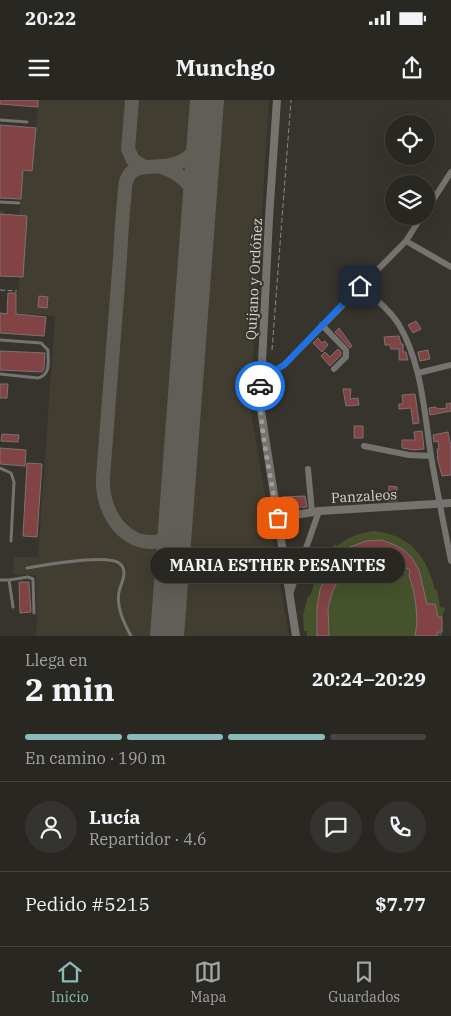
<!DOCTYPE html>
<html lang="es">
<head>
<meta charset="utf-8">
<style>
  :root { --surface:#292722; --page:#35332f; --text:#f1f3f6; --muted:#a5a5a5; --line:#454440; --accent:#8bbbb9 }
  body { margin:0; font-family:"IBM Plex Serif",serif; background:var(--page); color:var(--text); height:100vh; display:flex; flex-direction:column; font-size:19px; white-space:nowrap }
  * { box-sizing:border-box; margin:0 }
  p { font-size:16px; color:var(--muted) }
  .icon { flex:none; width:28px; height:28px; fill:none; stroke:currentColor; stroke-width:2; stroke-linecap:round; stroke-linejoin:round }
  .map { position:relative; height:536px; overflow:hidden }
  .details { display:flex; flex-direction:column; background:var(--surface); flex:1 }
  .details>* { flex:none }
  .tools { position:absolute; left:385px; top:15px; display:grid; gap:10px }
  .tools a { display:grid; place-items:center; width:50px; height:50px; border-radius:50%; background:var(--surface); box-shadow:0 5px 20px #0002,0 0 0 1px var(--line); font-size:25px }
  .pin { position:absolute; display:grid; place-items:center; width:42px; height:42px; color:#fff; margin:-21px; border-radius:10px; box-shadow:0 2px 8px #0006 }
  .courier { position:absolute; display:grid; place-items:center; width:50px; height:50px; margin:-25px; border:4px solid #1a73e8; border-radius:50%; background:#fff; color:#222; box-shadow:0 1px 6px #0007 }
  .bubble { position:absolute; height:35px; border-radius:18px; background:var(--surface); box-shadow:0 5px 20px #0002,0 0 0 1px var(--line); font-size:16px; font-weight:800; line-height:35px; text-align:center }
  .headline em { font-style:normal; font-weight:800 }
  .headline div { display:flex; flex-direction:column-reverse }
  .headline { display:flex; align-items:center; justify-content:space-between; height:85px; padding:0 25px }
  h1 { font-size:32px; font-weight:800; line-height:38px }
  .bar { display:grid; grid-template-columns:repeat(4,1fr); gap:8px 5px; align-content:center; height:60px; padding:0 25px }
  .bar i { height:6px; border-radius:4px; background:var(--line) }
  .bar .current { background:var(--accent) }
  .bar p { grid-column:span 4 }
  .line { display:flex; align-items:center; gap:12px; padding:0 25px; border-top:1px solid var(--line) }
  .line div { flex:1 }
  .round { display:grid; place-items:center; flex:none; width:52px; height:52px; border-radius:26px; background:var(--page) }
  .status { display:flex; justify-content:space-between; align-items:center; height:35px; padding:0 25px; background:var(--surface); direction:ltr }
  .status svg { height:14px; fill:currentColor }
  header { display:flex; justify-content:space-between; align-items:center; height:65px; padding:0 25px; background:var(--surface); font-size:22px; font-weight:800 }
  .menu { display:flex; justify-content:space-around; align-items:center; height:70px; border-top:1px solid var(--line); background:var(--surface); font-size:14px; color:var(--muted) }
  .menu a { display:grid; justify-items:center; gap:2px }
  .menu .current { color:var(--accent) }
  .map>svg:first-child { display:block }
  .built { fill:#423d31 }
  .green { fill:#46522c }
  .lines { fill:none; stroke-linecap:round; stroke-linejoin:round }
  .taxiway { stroke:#605e57; stroke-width:14 }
  .runway { stroke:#605e57; stroke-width:34 }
  .building { fill:#814343; stroke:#7c7272 }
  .path { stroke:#8a8882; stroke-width:1; stroke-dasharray:5 2.5; stroke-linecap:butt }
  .service { stroke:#747370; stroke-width:3 }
  .minor { stroke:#747370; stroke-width:6 }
  .tertiary { stroke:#747370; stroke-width:8 }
  .done { stroke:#9f9d98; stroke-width:5; stroke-dasharray:0 9 }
  .route { stroke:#1a73e8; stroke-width:6 }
  .labels { text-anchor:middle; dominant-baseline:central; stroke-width:4; stroke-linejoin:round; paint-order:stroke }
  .street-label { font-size:14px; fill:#d7d6d1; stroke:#37342d }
</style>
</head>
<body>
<div class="status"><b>20:22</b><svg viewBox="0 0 49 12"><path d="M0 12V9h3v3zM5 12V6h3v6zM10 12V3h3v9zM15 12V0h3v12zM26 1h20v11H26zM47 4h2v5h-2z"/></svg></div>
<header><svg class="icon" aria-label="menu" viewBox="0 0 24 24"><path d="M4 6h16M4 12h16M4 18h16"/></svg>Munchgo<svg class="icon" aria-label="share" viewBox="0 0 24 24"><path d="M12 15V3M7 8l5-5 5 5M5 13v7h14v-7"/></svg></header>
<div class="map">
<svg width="451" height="536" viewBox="0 0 451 536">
  <rect width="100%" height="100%" fill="#37342d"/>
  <path class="built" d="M0,0h269l-19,306 39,230h-254l2,-12 -1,-49 -23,-1 1,-17h24l17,-241 -38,-3 2,-36 -19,-1v-66h4v4l15,1 2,-15 -21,-2v-73l36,2 2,-20z"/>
  <path class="green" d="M374,431c36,4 52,24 61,59l2,-1 3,18 5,1 -3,9v19h-135v-5h-3l-1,-16 5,-19h2l5,-15 14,-26 -2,-2 8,-9 2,2c11,-9 22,-13 37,-15z"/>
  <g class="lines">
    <path class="taxiway" d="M132,0l-4,49 5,11 10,6
      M161,67c28,8 37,27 37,54
      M174,436c-42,21 -73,-18 -71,-59 6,-73 11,-146 17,-219 1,-19 2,-38 4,-57 1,-7 0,-16 3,-22 10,-29 66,13 79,-58"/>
    <path class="runway" d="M167,536l40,-536"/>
  </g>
  <path class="building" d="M0,0h38v7l-38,-3z
    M0,25l36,3 -4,43 -9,-1 -2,29 -21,-1z
    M0,114l27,2 -4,61 -23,-1z
    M8,193h8v21l30,3 -2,19 -44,-3v-20l7,1z
    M39,196l9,1 -1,11 -9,-1z
    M416,221l5,8 -8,4 -5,-8z
    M339,228l13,18 -2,2 -15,-16z
    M399,236l2,8h2v8h3l2,8h-9v-11h-8l-1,-4h-5l-1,-8z
    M318,238l4,5 3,-2 3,4 -6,7 -9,-9z
    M338,249l3,3v3l-11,11 -9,-10 4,-4 5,5z
    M428,250l2,9 -10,2 -2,-9z
    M0,251l45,2 -1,16 -2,3 -42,-2z
    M0,284h8l-1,14h-7z
    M343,289h8l-1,10 8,-1 1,7 -13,1z
    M415,294l4,29 -6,1 -2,-16 -12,1v-5h4l-1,-9z
    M451,303v8l-21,4 -1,-7 7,-1 1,2 10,-1 -1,-4z
    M354,326h9v12h-9z
    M422,331l2,18 -10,1 -12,-2v-8h13l-1,-8z
    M448,332l2,11h1v32l-9,1 -5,-19h1l-1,-8h2l-1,-8 -4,1 -1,-7z
    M2,334l17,1 -1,7 -17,-1z
    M0,348l26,2 -1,16 -25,-2z
    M27,363l15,1 -5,73 -14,-1z
    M389,386l8,1v14h-9z
    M305,396l2,11 -24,1 -1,-11z
    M382,440l13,5 10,6 7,7 7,12 8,34h8l3,13h4v15h-4l-1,4h-22l2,-12 -1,-18 -3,-18 -4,-12 1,-6 -8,-4 -6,-8 -12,-5 -14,-1 -14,4 -11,10 -13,27 -4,15 1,28h-12v-29l3,-17 7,-17 10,-15 13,-11 16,-6z
    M19,482h10l2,30 -11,1z"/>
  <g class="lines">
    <path class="path" d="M0,190l17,1
      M272,250l19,-250"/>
    <path class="service" d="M0,20l27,2
      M0,102l19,1
      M0,240l41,3 7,7c0,11 3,25 -10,28l-38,-4
      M0,368l11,5 3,9 -3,59
      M27,468c17,-3 79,-14 92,-5 3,2 5,6 5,10 0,7 -4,13 -5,19 -3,15 5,31 12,44
      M0,480h9l4,27
      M9,480l19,-3 5,2 1,34"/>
    <path class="minor" d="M426,111l25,-39
      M406,141l45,26
      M360,186c14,12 28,22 38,37 24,40 26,88 33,133 6,35 13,70 20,105
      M322,225l24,25v7l-12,12
      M418,273l33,-8
      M261,275l11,-3 12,-7 122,-124 16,-25
      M364,346l45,9 22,1
      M308,369l4,43
      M290,494l29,-83"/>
    <path class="tertiary" d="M277,0l-8,118 -9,186 36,232
      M278,418l41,-7 132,-8
      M283,453l21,1"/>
  </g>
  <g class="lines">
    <path class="done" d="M260,286c-1,41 11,92 18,132"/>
    <path class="route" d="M260,286l1,-10 11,-4 12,-7 76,-79"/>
  </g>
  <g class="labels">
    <g class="street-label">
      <text transform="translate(254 179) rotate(-87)">Quijano y Ordóñez</text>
      <text transform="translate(364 396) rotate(-3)">Panzaleos</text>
    </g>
  </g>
</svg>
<div class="tools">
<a><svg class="icon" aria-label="locate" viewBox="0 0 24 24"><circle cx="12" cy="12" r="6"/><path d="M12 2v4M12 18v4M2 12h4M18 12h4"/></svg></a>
<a><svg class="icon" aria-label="layers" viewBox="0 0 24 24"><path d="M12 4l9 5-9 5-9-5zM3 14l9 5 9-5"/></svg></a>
</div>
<div class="pin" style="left:278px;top:418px;background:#ea580c"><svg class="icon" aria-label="bag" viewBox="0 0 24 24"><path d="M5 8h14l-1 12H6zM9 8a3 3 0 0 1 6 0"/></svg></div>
<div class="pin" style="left:360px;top:186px;background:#1f2937"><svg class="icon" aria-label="home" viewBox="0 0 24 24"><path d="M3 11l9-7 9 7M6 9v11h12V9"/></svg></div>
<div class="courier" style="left:260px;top:286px"><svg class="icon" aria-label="car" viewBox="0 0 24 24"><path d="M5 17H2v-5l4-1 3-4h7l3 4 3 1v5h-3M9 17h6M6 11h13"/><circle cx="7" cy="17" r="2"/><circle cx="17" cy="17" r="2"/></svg></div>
<div class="bubble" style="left:150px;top:448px;width:255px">MARIA ESTHER PESANTES</div>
</div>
<section class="details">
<div class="headline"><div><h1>2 min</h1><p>Llega en</p></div><em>20:24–20:29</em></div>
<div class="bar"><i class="current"></i><i class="current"></i><i class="current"></i><i></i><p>En camino · 190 m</p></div>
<div class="line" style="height:90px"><a class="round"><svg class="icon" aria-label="person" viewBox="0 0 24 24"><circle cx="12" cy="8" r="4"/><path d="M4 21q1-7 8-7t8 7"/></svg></a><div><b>Lucía</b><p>Repartidor · 4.6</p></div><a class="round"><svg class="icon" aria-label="chat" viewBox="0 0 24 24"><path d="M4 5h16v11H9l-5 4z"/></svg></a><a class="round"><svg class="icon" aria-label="phone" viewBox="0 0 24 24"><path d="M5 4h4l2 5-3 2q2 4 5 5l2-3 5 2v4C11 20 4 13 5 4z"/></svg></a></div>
<div class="line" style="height:65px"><div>Pedido #5215</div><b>$7.77</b></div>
</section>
<nav class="menu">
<a class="current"><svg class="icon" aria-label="home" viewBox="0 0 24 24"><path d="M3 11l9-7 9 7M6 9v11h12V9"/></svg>Inicio</a>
<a><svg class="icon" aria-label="map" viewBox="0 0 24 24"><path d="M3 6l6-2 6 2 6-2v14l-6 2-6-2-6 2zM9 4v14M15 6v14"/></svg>Mapa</a>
<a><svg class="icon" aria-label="saved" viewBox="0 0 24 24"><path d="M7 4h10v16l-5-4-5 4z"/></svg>Guardados</a>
</nav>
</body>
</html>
